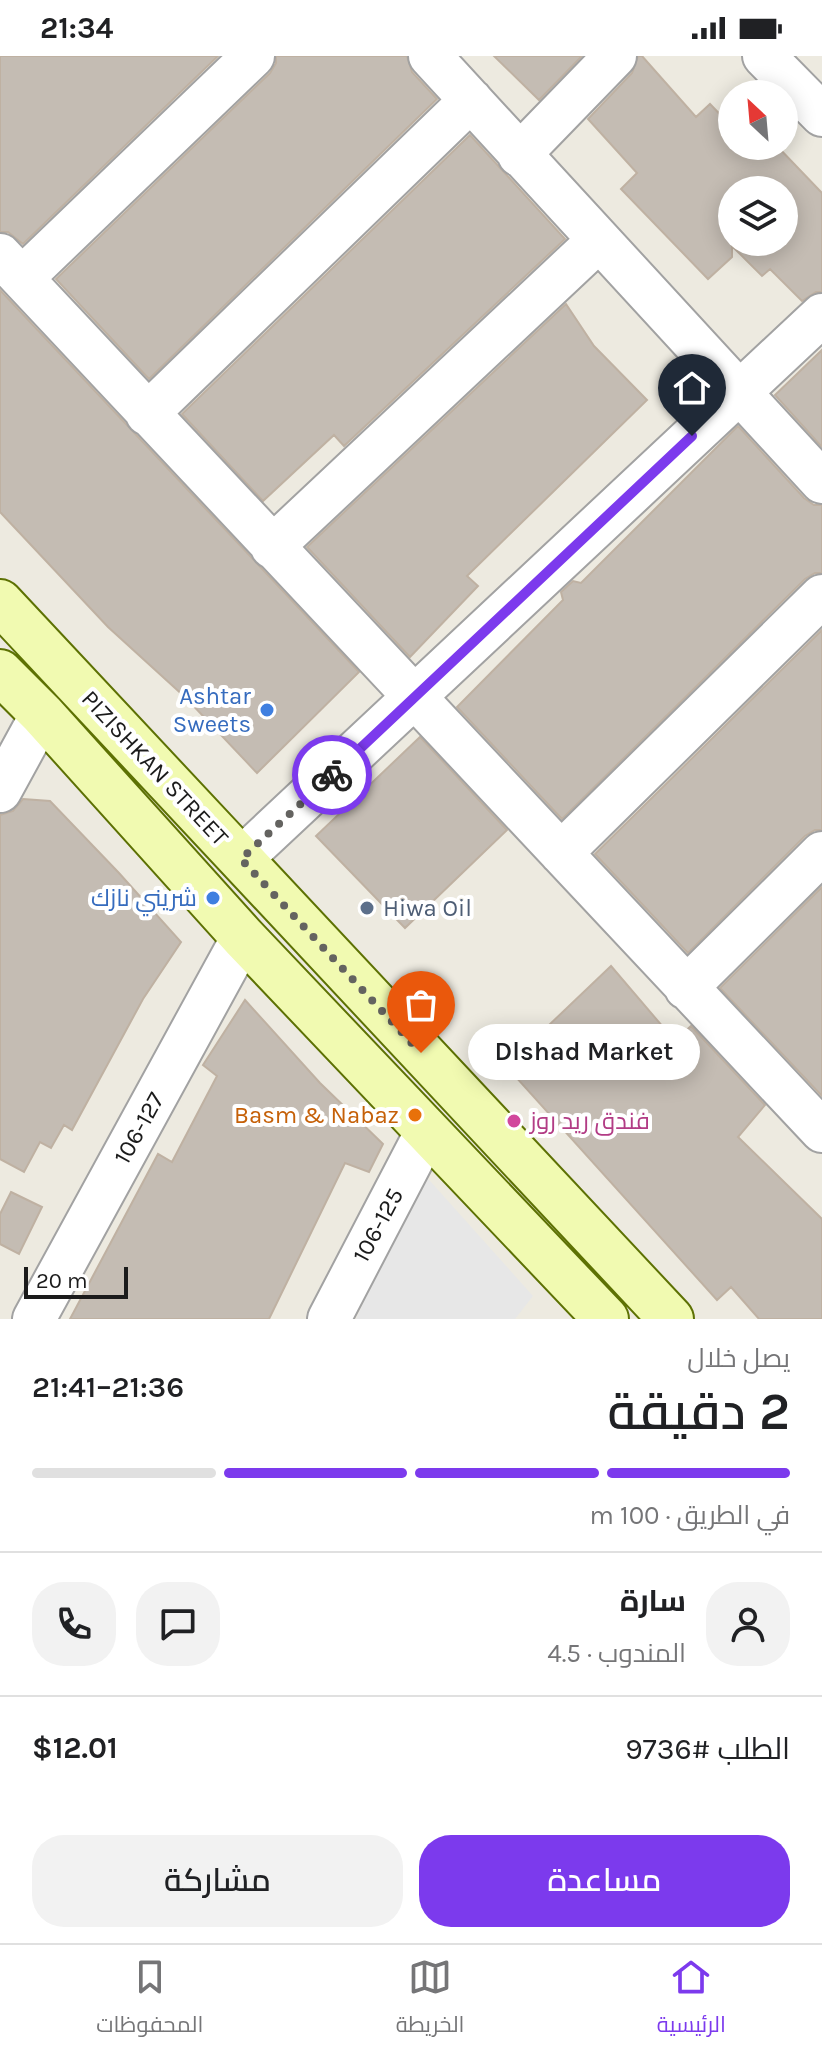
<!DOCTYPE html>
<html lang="ar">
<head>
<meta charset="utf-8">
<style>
  :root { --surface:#fff; --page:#f2f2f2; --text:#202124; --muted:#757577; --line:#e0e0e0; --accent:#7c3aed }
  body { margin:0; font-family:Karla,Cairo,sans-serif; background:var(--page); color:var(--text); direction:rtl; height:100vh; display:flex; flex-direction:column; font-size:30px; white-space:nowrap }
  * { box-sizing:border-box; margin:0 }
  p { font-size:26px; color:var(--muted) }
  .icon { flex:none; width:44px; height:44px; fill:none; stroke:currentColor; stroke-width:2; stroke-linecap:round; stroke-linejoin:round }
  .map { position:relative; height:1263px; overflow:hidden; direction:ltr }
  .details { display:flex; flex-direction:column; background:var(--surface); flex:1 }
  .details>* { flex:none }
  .needle { width:52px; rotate:334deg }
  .fabs { position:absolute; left:718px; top:24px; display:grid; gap:16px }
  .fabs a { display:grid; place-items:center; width:80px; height:80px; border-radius:50%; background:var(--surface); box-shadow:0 4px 20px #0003; font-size:40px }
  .scale { position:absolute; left:24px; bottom:20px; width:104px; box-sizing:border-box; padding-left:8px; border:4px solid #1b1b1b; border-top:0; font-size:22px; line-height:28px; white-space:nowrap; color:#1b1b1b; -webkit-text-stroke:6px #fff; paint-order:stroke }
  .pin { position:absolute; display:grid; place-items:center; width:68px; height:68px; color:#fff; margin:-82px -34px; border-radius:50% 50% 50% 0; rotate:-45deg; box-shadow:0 0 8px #0007 }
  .pin .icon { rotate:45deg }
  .courier { position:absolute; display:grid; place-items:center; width:80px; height:80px; margin:-40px; border:6px solid #7c3aed; border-radius:50%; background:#fff; color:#222; box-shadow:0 2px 10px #0007 }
  .bubble { position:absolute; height:56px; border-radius:28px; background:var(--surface); box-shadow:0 4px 20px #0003; font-size:26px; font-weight:600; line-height:56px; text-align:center; direction:rtl }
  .overview em { font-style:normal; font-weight:600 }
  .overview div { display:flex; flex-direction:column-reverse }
  .overview { display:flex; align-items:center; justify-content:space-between; height:136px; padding:0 32px }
  h1 { font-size:52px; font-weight:600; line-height:60px }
  .bar { display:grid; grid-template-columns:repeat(4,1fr); gap:12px 8px; align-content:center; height:96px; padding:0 32px }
  .bar i { height:10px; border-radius:6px; background:var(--line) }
  .bar .current { background:var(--accent) }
  .bar p { grid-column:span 4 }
  .line { display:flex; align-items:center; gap:20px; padding:0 32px; border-top:2px solid var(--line) }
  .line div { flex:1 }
  .round { display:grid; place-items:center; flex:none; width:84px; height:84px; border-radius:32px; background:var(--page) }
  .action { display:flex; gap:16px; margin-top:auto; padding:16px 32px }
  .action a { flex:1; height:92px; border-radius:32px; background:var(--accent); color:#fff; font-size:32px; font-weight:600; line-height:92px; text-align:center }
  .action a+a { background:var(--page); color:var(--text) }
  .status { display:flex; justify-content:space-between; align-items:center; height:56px; padding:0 40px; background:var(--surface); direction:ltr }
  .status svg { height:22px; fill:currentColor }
  .tabs { display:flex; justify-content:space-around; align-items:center; height:112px; border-top:2px solid var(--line); background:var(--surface); font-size:22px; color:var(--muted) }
  .tabs a { display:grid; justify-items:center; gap:4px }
  .tabs .current { color:var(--accent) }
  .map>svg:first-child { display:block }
  .parking { fill:#e7e7e7 }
  .building { fill:#c4bcb3; stroke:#bfb1a2; stroke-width:2; fill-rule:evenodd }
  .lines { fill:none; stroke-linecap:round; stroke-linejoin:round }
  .minor-casing { stroke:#a2a2a2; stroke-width:46 }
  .secondary-casing { stroke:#5d7103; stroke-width:48 }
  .minor { stroke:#fff; stroke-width:42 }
  .secondary { stroke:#f1fab1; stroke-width:44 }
  .done { stroke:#646360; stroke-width:8; stroke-dasharray:0 14.4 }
  .route { stroke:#7c3aed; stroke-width:10 }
  .shop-dot { fill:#3f7fe0; stroke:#fff; stroke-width:3 }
  .service-dot { fill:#5c6f8a; stroke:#fff; stroke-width:3 }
  .food-dot { fill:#e8710a; stroke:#fff; stroke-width:3 }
  .hotel-dot { fill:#d1479c; stroke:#fff; stroke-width:3 }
  .labels { text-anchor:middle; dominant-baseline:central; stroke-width:8; stroke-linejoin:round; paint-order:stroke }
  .shop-label { font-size:24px; fill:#366cbe; stroke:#fff; text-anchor:end }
  .street-label { font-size:24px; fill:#1b1b1b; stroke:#fff }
  .service-label { font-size:24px; fill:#4e5e75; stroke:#fff; text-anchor:start }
  .food-label { font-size:24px; fill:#c56008; stroke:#fff; text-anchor:end }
  .hotel-label { font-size:24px; fill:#b23c85; stroke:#fff; text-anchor:start }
</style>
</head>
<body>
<div class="status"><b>21:34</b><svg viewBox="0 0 49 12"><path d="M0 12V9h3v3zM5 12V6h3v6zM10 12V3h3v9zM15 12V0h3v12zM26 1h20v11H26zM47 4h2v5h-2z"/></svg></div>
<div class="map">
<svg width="822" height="1263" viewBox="0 0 822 1263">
  <rect width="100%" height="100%" fill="#edeae0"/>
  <path class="parking" d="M422,1116l111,124 -18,23h-159z"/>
  <path class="building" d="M0,0h218l-195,188 -15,-12h-8z
    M276,0h131l5,16 25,27 -288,280 -93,-100 214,-206 6,-10z
    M494,0h88l-43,44z
    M638,0h4l54,61 14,-13 22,23v19h45l45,47v99h-6l-14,9 -32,-32 -8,7 -30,-30v11l-24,22 -87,-90 16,-16 -49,-54 44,-46zM732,134h52v52h-52z
    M470,79l95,104 -221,207 -10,-11 -71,66 -81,-87z
    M0,234l359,382 -102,101 -71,-75 -78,-71 -108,-115z
    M566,248l28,42 53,54 -180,176 11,10 -68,71 -103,-110z
    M822,294v97l-47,-52z
    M738,370l66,72 10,7h8v68h-7l-10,6 -243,240 -105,-112 106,-107 -2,-8 12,-11 8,2z
    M822,574v200h-7l-10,6 -117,117 -93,-99z
    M420,681l87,93 -102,98 -89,-92z
    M23,743l27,2 69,72 62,69 -38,57 -71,131 -8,-5 -13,23 -11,-6 -16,30 -24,-13v-344l13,-4z
    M822,831v209l-102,-108z
    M611,910l64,75 16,-15 74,79 -27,32 84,82v100h-63l-28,-32 -14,13 -211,-234z
    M245,944l75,83 63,61 -14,28 -24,-9 -76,156h-199l88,-165 14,8 45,-86 -14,-11z
    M11,1136l31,15 -23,47 -19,-10v-30z"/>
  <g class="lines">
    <g class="minor-casing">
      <path id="minor" d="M430,0l392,426
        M764,0l58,59
        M519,99l96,-99
        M0,199l822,876
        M22,222l231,-222
        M147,358l324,-314
        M272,491l327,-307
        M0,735l42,-77
        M561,797l261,-257
        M241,803l581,-544
        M686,932l136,-135
        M34,1263l209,-382
        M329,1263l98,-188"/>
    </g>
    <g class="secondary-casing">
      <path id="secondary" d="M0,546l671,717
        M0,616l42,42 201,223 363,382"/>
    </g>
    <use href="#minor" class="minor"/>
    <use href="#secondary" class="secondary"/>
  </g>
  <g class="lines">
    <path class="done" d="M332,719l-91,84 180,194"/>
    <path class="route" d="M332,719l360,-339"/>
  </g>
  <g class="shop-dot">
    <circle cx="267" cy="654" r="8"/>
    <circle cx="213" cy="842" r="8"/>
  </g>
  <circle class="service-dot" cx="367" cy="852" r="8"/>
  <circle class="food-dot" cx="415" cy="1059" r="8"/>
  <circle class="hotel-dot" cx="514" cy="1065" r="8"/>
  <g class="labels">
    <g class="shop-label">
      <text x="251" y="640">Ashtar<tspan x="251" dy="28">Sweets</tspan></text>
      <text x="197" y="842">شريني نازك</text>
    </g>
    <g class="street-label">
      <text transform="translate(155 712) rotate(47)">PIZISHKAN STREET</text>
      <text transform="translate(139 1072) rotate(-61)">106-127</text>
      <text transform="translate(378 1169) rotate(-62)">106-125</text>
    </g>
    <g class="service-label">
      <text x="383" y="852">Hiwa Oil</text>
    </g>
    <g class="food-label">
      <text x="399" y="1059">Basm &amp; Nabaz</text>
    </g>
    <g class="hotel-label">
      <text x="530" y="1065">فندق ريد روز</text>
    </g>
  </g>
</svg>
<div class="fabs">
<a><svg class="needle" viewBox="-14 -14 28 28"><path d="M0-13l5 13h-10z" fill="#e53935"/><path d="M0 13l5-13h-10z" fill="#757577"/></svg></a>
<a><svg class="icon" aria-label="layers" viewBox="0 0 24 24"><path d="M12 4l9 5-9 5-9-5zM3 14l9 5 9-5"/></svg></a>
</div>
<div class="scale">20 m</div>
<div class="pin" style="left:421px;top:997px;background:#ea580c"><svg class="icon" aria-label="bag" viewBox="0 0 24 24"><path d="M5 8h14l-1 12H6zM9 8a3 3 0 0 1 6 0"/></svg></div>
<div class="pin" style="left:692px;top:380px;background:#1f2937"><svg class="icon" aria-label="home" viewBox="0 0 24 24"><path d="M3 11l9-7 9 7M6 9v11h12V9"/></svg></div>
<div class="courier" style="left:332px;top:719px"><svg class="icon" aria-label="bike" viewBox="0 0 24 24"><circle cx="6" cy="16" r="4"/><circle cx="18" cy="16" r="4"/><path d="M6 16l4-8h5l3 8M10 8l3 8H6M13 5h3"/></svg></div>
<div class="bubble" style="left:468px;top:968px;width:232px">Dlshad Market</div>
</div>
<section class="details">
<div class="overview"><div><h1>2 دقيقة</h1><p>يصل خلال</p></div><em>21:36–21:41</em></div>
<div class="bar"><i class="current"></i><i class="current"></i><i class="current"></i><i></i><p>في الطريق · 100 m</p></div>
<div class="line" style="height:144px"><a class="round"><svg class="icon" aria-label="person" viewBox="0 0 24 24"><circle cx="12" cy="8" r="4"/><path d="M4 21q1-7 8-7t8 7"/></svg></a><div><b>سارة</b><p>المندوب · 4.5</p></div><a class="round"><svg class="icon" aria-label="chat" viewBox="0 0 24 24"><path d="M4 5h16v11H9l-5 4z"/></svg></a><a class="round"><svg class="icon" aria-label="phone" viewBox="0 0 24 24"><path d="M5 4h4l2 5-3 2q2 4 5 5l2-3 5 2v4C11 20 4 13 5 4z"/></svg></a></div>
<div class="line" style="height:104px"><div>الطلب #9736</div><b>$12.01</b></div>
<div class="action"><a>مساعدة</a><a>مشاركة</a></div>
</section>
<nav class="tabs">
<a class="current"><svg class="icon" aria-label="home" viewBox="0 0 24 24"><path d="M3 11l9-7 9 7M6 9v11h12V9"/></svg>الرئيسية</a>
<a><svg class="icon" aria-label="map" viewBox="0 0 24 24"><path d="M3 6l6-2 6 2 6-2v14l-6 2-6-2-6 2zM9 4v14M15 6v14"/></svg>الخريطة</a>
<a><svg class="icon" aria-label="saved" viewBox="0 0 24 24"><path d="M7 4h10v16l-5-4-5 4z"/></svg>المحفوظات</a>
</nav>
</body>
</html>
